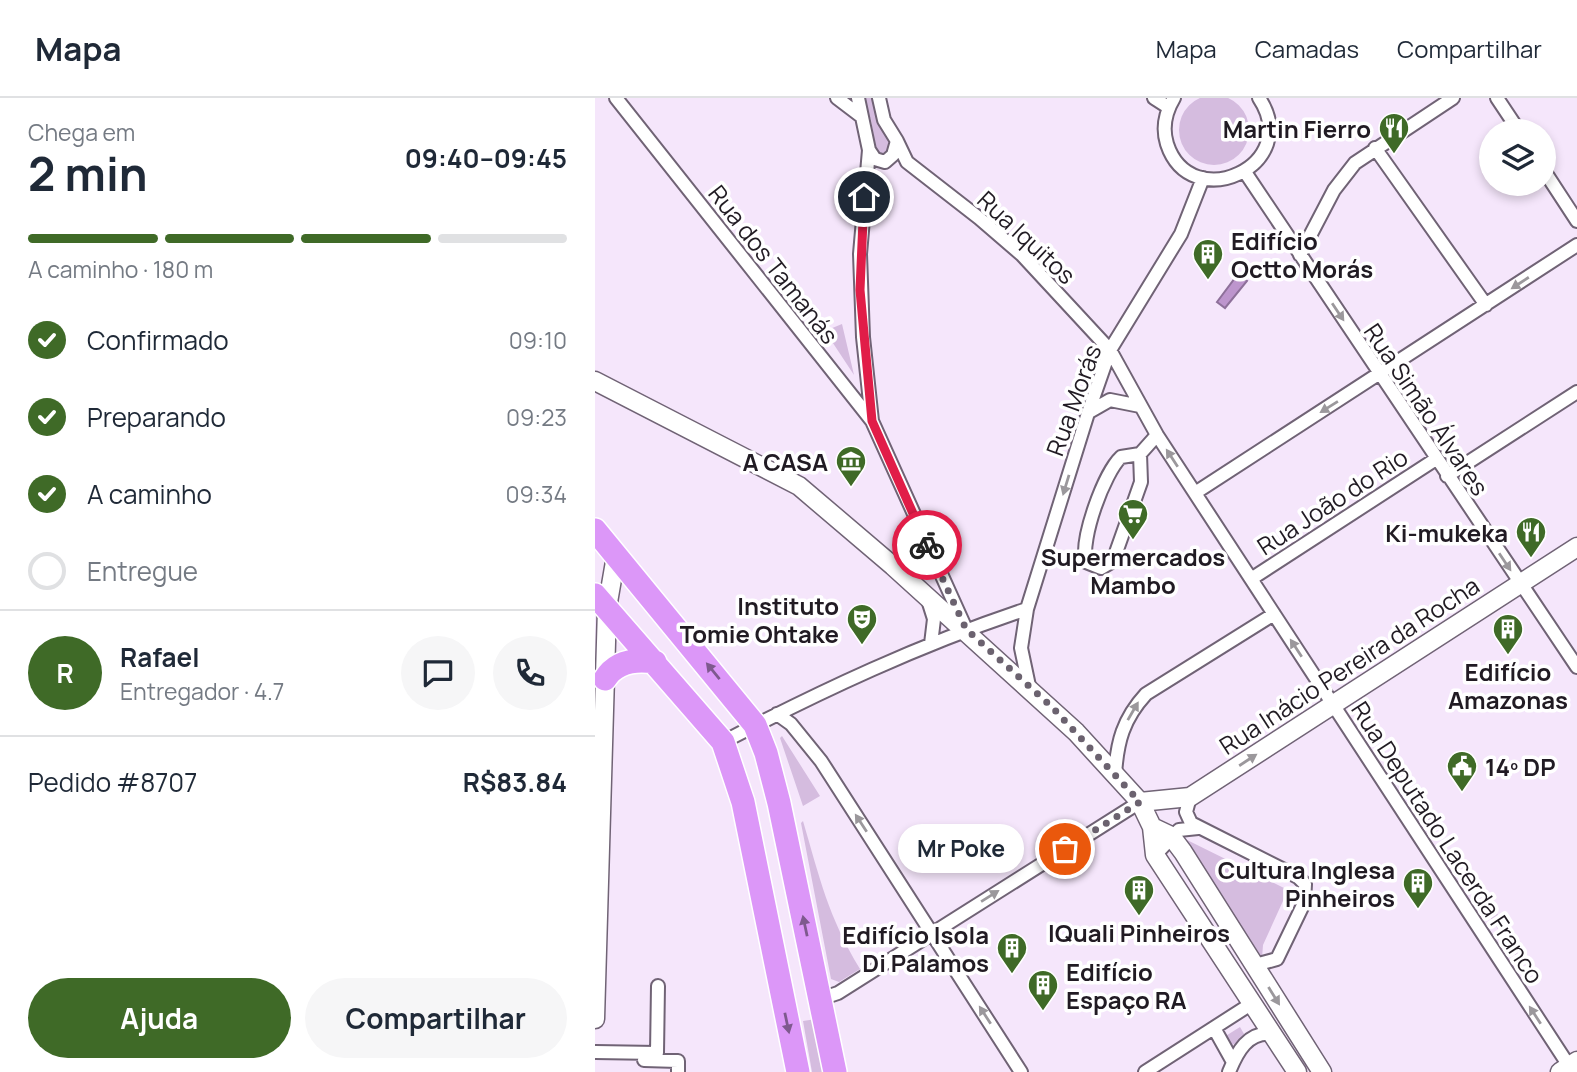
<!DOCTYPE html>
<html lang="pt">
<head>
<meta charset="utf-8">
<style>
  :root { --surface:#fff; --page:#f6f6f7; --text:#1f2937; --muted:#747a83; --line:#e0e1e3; --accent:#3f6a27 }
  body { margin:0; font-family:Manrope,sans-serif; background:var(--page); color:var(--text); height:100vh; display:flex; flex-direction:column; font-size:26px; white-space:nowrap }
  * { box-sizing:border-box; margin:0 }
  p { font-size:23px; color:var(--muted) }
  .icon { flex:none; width:38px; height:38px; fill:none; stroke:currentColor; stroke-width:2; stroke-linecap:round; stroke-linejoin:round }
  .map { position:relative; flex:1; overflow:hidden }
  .details { display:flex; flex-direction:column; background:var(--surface); width:595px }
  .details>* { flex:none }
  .fabs { position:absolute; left:884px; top:21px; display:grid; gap:14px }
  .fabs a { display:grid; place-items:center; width:77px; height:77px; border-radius:50%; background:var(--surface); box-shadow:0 4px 10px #0003; font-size:35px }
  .pin { position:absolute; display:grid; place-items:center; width:60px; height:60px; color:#fff; margin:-30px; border:4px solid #fff; border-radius:50%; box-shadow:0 2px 7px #0007 }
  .courier { position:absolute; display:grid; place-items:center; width:70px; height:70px; margin:-35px; border:5px solid #e11d48; border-radius:50%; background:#fff; color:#222; box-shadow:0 2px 9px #0007 }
  .bubble { position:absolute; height:49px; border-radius:24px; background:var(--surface); box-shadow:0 4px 10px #0003; font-size:23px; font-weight:700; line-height:49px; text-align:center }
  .headline em { font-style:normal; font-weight:700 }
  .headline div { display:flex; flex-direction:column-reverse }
  .headline { display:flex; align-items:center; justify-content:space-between; height:119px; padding:0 28px }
  h1 { font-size:46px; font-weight:700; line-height:52px }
  .bar { display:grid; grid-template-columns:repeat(4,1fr); gap:10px 7px; align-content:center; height:84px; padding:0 28px }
  .bar i { height:9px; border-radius:5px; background:var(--line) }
  .bar .selected { background:var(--accent) }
  .bar p { grid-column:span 4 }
  .line { display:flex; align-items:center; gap:18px; padding:0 28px; border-top:2px solid var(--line) }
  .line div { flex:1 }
  .round { display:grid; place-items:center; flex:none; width:74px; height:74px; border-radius:37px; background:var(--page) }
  ol { padding:0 28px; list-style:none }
  li { display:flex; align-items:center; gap:21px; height:77px }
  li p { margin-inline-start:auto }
  li .icon { padding:7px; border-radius:50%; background:var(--accent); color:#fff; stroke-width:4 }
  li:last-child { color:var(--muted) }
  li i { width:38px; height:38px; border:4px solid var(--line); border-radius:50% }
  .button { display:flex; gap:14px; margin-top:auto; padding:14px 28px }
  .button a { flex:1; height:80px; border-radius:42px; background:var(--accent); color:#fff; font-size:28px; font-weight:700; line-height:80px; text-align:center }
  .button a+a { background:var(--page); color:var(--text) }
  header { display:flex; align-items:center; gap:42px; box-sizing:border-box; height:98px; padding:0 35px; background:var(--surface); border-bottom:2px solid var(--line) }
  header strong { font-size:33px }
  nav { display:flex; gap:38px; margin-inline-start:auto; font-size:24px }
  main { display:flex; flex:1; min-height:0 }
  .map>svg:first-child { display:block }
  .green { fill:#d5bcdf }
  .water { fill:#bd95cd; stroke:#8e709a; stroke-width:2 }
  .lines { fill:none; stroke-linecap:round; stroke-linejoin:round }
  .street-casing { stroke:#706375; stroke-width:16 }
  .secondary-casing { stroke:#706375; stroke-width:21 }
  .highway-casing { stroke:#fff; stroke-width:26 }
  .street { stroke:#fff; stroke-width:12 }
  .secondary { stroke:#fff; stroke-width:18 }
  .highway { stroke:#dc97f8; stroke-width:23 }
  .oneway { fill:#9b989c }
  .oneway2 { fill:#7e598e }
  .done { stroke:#6b626f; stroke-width:7; stroke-dasharray:0 12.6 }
  .route { stroke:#e11d48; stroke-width:9 }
  .labels { text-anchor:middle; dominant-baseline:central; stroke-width:7; stroke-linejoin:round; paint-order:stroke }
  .poi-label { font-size:24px; font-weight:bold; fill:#211b23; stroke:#fff; text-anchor:end }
  .street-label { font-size:24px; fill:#211b23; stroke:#fff }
</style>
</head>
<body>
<header>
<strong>Mapa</strong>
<nav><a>Mapa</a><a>Camadas</a><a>Compartilhar</a></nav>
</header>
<main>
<section class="details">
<div class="headline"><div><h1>2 min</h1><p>Chega em</p></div><em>09:40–09:45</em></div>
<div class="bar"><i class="selected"></i><i class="selected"></i><i class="selected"></i><i></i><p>A caminho · 180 m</p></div>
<ol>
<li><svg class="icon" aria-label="check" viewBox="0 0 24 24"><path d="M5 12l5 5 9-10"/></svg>Confirmado<p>09:10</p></li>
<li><svg class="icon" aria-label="check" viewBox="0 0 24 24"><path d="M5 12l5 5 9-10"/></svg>Preparando<p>09:23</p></li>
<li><svg class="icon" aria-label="check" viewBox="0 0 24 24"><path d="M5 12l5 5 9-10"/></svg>A caminho<p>09:34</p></li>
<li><i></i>Entregue</li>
</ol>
<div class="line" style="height:126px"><b class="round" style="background:var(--accent);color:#fff">R</b><div><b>Rafael</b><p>Entregador · 4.7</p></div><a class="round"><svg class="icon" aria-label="chat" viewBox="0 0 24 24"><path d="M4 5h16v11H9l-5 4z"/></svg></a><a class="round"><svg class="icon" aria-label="phone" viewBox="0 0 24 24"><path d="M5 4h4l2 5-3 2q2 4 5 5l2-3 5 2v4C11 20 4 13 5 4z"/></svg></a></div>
<div class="line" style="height:91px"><div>Pedido #8707</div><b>R$83.84</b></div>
<div class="button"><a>Ajuda</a><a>Compartilhar</a></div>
</section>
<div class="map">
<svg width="982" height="974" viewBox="0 0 982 974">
  <rect width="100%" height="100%" fill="#f5e6fb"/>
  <path class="green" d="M584 32a35 35 0 1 1 70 0a35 35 0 1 1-70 0Z
    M267,0h11l18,50 -6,8 -9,-5 -5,-31z
    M247,226l12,51 -29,-44z
    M187,638l38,60 -17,10 -23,-68z
    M829,701l16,26 -6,4 -17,-25z
    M208,723c17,58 25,95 57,148l-21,13 -8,-3 -30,-156z
    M590,741l103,51 -25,55 -1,13z
    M901,814l30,45 -7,4 -29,-44z
    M221,921l9,53h-13l-9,-51z
    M645,929l7,12 -18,7 -5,-9z"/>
  <path class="water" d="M643,176l9,7 -22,27 -8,-6z"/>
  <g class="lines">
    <g class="street-casing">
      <path id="street" d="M21,0l256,323 94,208
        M242,0l25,19
        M263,0l11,52 6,9 10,3 8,-7 4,-14 -13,-21 -5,-22
        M559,0l14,9
        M579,0c-9,15 -12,30 -7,46 24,73 137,21 92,-46
        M902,0l22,33
        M302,43l10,21 72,56 43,37 88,95 47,85 416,637
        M780,50l111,157
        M274,52l-9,104 3,83 9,84
        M948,71l34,52
        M650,74l332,495
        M705,157l34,-65 21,-27 98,-65
        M494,314l21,-12 30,6
        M545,356l-19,3c-17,16 -41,82 -35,105l15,6 12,-7 28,-79 -1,-28 17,-19
        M852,378l130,-84
        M600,395l382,-248
        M298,468l24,-3 7,-14v-9
        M656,481l185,-120
        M333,502l6,19 -3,25
        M434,588l-8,-38 6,-39 61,-196 22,-63 71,-116 22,-56
        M182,616l14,10 30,37 200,311
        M128,644c98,-51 198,-98 304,-133
        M520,677c2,-33 8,-56 31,-81l128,-80
        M595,699l-4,15 5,11 107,54 7,7 -1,19 -27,56 -22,6
        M560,757l24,-25 19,-2
        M225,901l18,-6 302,-191
        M619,930l19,34
        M0,954l62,1 1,-67
        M49,962l34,1v11
        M550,974l106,-68
        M634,974c8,-20 19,-41 43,-38"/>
    </g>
    <g class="secondary-casing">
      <path id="secondary" d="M0,283l204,105 94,80 183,166 64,70 12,25 3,28 142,217
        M545,704l50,-5 387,-250
        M557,729l19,9 12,16 139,220
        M0,921l12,-411 9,-52
        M965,974l17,-11"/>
    </g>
    <g class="highway-casing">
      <path id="highway" d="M0,432l160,195 11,28 13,50 56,269
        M0,497l128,147 20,60 55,270
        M10,581c11,-18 31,-20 50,-17"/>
    </g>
    <use href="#street" class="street"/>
    <use href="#secondary" class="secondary"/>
    <use href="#highway" class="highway"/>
  </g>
  <defs><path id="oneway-solid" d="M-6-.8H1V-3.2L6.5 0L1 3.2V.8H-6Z" transform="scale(1.75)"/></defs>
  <g class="oneway">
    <use href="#oneway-solid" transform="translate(925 185) rotate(147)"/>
    <use href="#oneway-solid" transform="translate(743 214) rotate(56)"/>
    <use href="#oneway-solid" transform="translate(734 309) rotate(148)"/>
    <use href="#oneway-solid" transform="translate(577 360) rotate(-123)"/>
    <use href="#oneway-solid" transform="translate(471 387) rotate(107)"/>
    <use href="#oneway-solid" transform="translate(910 464) rotate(56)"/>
    <use href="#oneway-solid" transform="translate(701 550) rotate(-123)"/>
    <use href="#oneway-solid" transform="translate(538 613) rotate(-60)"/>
    <use href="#oneway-solid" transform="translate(653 662) rotate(-33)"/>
    <use href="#oneway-solid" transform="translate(266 725) rotate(-123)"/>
    <use href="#oneway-solid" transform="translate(395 798) rotate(-32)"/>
    <use href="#oneway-solid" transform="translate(679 898) rotate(58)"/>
    <use href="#oneway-solid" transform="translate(390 917) rotate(-123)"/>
    <use href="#oneway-solid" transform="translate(940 917) rotate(-123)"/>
  </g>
  <g class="oneway2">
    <use href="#oneway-solid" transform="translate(118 573) rotate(-129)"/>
    <use href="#oneway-solid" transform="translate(210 828) rotate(-102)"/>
    <use href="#oneway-solid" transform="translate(192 925) rotate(78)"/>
  </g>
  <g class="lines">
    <path class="done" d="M332,447l39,84 86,78 88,95 -75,47"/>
    <path class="route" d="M269,99l-4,93 12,131 55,124"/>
  </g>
  <defs>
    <g id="restaurant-pin" transform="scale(1.575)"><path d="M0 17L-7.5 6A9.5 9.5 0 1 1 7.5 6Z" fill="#3f6a27" stroke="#fff"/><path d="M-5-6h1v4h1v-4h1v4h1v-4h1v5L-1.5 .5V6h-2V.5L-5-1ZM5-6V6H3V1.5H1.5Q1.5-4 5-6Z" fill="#fff"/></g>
    <g id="building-pin" transform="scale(1.575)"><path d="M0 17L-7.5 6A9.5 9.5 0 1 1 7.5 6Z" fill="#3f6a27" stroke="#fff"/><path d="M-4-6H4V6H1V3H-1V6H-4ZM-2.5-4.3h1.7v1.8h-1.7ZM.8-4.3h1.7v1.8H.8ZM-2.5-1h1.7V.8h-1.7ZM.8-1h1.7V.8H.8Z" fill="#fff"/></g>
    <g id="museum-pin" transform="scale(1.575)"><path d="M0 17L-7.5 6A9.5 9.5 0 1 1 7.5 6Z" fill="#3f6a27" stroke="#fff"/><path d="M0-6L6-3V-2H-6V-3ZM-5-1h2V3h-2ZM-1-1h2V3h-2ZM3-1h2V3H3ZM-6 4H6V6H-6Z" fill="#fff"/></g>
    <g id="supermarket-pin" transform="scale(1.575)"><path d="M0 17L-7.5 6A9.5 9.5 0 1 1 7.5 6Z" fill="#3f6a27" stroke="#fff"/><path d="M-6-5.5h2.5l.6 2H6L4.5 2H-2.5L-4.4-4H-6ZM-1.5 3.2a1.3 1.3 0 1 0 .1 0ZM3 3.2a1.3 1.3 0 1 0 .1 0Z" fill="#fff"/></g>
    <g id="theatre-pin" transform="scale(1.575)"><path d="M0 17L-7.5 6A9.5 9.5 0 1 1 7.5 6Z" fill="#3f6a27" stroke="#fff"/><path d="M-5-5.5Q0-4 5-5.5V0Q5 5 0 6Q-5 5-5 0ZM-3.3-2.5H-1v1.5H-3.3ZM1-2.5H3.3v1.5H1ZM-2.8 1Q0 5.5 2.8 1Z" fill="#fff"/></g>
    <g id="civic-pin" transform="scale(1.575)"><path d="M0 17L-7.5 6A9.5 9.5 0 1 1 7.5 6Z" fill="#3f6a27" stroke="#fff"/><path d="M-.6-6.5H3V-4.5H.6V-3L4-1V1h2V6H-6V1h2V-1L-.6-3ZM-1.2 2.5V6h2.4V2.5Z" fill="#fff"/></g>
  </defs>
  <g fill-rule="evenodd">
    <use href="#restaurant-pin" x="799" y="30"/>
    <use href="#building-pin" x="613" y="156"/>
    <use href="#museum-pin" x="256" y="363"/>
    <use href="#supermarket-pin" x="538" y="416"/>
    <use href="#restaurant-pin" x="936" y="434"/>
    <use href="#theatre-pin" x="267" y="521"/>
    <use href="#building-pin" x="913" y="531"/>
    <use href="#civic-pin" x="867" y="668"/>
    <use href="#building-pin" x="823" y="785"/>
    <use href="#building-pin" x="544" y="792"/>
    <use href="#building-pin" x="417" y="850"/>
    <use href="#building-pin" x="448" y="887"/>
  </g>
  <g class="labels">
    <g class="poi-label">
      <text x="776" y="30">Martin Fierro</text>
      <text x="636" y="142" text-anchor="start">Edifício<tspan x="636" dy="28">Octto Morás</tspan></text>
      <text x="233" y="363">A CASA</text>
      <text x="913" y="434">Ki-mukeka</text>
      <text x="538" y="458" text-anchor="middle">Supermercados<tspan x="538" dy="28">Mambo</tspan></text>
      <text x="244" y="507">Instituto<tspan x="244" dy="28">Tomie Ohtake</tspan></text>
      <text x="913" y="573" text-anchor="middle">Edifício<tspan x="913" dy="28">Amazonas</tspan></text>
      <text x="890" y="668" text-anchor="start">14º DP</text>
      <text x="800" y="771">Cultura Inglesa<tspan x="800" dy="28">Pinheiros</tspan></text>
      <text x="544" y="834" text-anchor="middle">IQuali Pinheiros</text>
      <text x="394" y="836">Edifício Isola<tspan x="394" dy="28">Di Palamos</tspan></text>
      <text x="471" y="873" text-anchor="start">Edifício<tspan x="471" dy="28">Espaço RA</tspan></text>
    </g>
    <g class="street-label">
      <text transform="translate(432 139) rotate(43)">Rua Iquitos</text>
      <text transform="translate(179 166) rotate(52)">Rua dos Tamanás</text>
      <text transform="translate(478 302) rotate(-70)">Rua Morás</text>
      <text transform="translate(832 311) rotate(56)">Rua Simão Álvares</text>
      <text transform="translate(737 403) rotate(-33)">Rua João do Rio</text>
      <text transform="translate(754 567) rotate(-33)">Rua Inácio Pereira da Rocha</text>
      <text transform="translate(853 744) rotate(57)">Rua Deputado Lacerda Franco</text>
    </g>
  </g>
</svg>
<div class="fabs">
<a><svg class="icon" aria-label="layers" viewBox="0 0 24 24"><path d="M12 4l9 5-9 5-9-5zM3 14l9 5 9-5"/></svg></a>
</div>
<div class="pin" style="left:470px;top:751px;background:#ea580c"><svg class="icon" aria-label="bag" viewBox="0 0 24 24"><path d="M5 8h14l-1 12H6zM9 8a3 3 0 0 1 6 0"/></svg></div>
<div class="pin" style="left:269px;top:99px;background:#1f2937"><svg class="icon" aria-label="home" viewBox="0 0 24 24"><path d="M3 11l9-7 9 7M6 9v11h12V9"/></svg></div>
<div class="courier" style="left:332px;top:447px"><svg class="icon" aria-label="bike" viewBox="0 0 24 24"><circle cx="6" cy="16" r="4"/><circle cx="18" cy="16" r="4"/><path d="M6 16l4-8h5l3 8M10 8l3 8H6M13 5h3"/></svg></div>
<div class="bubble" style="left:303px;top:726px;width:126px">Mr Poke</div>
</div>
</main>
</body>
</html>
